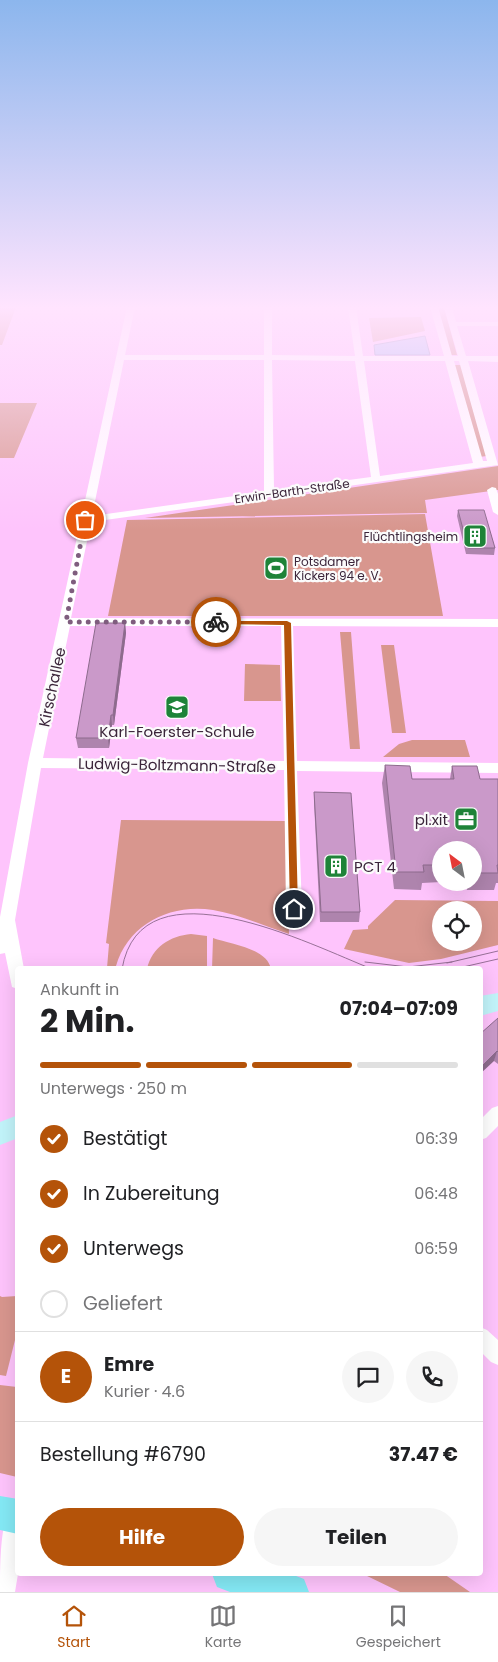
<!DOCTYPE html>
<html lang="de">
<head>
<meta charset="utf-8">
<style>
  :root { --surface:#fff; --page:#f6f6f6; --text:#202124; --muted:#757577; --line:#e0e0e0; --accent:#b45309 }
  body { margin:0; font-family:Poppins,sans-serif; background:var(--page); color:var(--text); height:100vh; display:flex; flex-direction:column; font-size:19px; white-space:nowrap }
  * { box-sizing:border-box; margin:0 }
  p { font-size:16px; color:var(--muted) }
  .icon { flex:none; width:28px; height:28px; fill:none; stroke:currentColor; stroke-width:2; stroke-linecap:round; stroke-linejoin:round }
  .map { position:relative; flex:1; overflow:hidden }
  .drawer { position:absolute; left:15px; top:966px; width:468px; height:610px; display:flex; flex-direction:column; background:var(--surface); border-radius:5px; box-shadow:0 5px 20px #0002 }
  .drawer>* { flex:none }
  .needle { width:32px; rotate:328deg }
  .tools { position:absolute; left:432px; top:841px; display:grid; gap:10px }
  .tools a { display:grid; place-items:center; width:50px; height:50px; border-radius:50%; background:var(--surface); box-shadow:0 5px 20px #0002; font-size:25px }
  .pin { position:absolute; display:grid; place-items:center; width:42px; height:42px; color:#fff; margin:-21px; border:2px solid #fff; border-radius:50%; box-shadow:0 1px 5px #0007 }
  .courier { position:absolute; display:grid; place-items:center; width:50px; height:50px; margin:-25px; border:4px solid #b45309; border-radius:50%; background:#fff; color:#222; box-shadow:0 1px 6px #0007 }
  .overview em { font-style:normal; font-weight:700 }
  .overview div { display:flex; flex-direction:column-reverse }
  .overview { display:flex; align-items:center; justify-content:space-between; height:85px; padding:0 25px }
  h1 { font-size:32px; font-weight:700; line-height:38px }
  .bar { display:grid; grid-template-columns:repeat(4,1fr); gap:8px 5px; align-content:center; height:60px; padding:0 25px }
  .bar i { height:6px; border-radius:4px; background:var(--line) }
  .bar .selected { background:var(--accent) }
  .bar p { grid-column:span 4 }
  .line { display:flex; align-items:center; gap:12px; padding:0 25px; border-top:1px solid var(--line) }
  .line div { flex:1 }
  .round { display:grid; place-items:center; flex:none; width:52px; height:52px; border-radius:26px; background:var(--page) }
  ol { padding:0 25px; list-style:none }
  li { display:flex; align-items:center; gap:15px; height:55px }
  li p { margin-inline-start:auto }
  li .icon { padding:5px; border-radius:50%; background:var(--accent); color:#fff; stroke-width:4 }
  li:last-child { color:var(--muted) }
  li i { width:28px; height:28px; border:2px solid var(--line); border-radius:50% }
  .action { display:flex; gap:10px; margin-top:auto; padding:10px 25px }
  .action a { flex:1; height:58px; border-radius:30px; background:var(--accent); color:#fff; font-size:20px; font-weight:700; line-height:58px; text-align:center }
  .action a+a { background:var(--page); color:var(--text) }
  .menu { display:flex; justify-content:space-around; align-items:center; height:70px; border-top:1px solid var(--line); background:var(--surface); font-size:14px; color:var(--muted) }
  .menu a { display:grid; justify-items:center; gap:2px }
  .menu .selected { color:var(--accent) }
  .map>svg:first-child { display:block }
  .green { fill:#d8968e; fill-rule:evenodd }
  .water { fill:#a3baf5; stroke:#848dbd }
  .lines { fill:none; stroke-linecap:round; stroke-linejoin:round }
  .street { fill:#fff; fill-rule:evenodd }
  .secondary { fill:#c2f4fa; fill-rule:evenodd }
  .primary { fill:#84e9f5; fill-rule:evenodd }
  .tram { stroke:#987197; stroke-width:1 }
  .wall { fill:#ae84ad }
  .shaded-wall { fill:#8d6b8d }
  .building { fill:#ca99c9; stroke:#8d6b8d }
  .route { fill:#b45309 }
  .done { stroke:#7f5d7e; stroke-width:5; stroke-dasharray:0 9 }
  .labels { text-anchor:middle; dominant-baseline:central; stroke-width:4.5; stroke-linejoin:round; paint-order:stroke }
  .far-street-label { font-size:12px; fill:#3b253a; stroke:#fbfbfb }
  .far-poi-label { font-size:12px; fill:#3b253a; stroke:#fbfbfb; text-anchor:end }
  .street-label { font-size:15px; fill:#3b253a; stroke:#fbfbfb }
  .poi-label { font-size:15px; fill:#3b253a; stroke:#fbfbfb }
</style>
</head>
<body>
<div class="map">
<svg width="498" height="1592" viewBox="0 0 498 1592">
  <rect width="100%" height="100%" fill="#fec4fc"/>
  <path class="green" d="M0,307h16l-14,38h-2z
    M438,307h6l13,48h-7z
    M421,317l4,14 -52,11 -4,-24z
    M453,365h8l26,91 -8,1z
    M0,403h37l-23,55h-14z
    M498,466v24l-73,10 2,13 -282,5z
    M425,514l18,102h-335l19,-96z
    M340,632h11l9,117h-10z
    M381,645h13l12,88h-14z
    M245,664l35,1 1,36h-37z
    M412,740h53l5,17h-87l16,-13z
    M121,820l164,1 4,113c-25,-8 -51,-20 -76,-24 -42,-7 -85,14 -97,56l-9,2 2,-24 -3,-1z
    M395,900l103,1v44l-57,14 -32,4 -65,-14 9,-19 15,-1v-3zM441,910h33v32h-33z
    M191,934l16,2v33h-60c5,-22 23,-33 44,-35z
    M213,938c17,6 54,10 58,31h-59z
    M0,1296l2,1 15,-1v36l-11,44 -6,-1z
    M0,1385l17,2v90l-17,-4z
    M363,1574h81l26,18h-70z"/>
  <path class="water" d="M425,336l5,19h-55l-1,-10z"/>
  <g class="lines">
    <path class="street" d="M127,307h8l-10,48h139v-48h8v48l83,1 -7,-49h8l7,49h81l-14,-49h8l14,49h6l-14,-49h8l4,15h42v4h-41l9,30h32v6l-30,-1 30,104 -407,57 -20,96 427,1v8l-205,-1 4,135 201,2v10l-201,-2 5,138 -3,4 -5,2 -5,-2 -3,-4 -2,-139 -243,-2 -26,152 9,49h-6v20l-6,-2 -7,-34 -5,1v-37l28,-154zM124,360h140v132l-172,24zM272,360l83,1 16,116 -97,13zM364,361h81l28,102 -93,13zM454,361h5l28,100h-4zM70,626h211l3,135 -241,-3z
      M492,487l4,1 2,6v21l-5,-3 -6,-22z
      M498,1106v20l-12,12 -6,2v-20l12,-12z
      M480,1327l7,3 11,10v25l-7,-3 -11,-11z
      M16,1506l2,68 -3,18h-15c0,-28 0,-57 8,-83z"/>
    <path class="secondary" d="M498,993v18l-18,5v-20z
      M18,1115v23l-18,7v-23z"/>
    <path class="primary" d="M0,1496l18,3v35l-18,-4z
      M212,1574h79l13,5 5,13h-79l-13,-5z"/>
    <path class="tram" d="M365,962l43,5 44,-5
      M447,963l51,-12
      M463,967l35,-8
      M122,969c19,-112 191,-23 250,0"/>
  </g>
  <path class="wall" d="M458,510l37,38 -1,7 -28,-1 -9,-38z
    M125,623l1,10 -12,92h-2l-3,23h-31l-2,-10z
    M385,765l27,14h38l2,-13 28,13h18v104h-2l-2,7h-27l-2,-8h9v-32h-33v32l-19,1 -1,7 -27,-1 -12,-106z
    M314,792l46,120 -1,10h-39l-6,-120z
    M498,1018v46l-4,-3z"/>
  <path class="shaded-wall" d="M125,623l1,10 -12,92 -1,-10z
    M111,715l1,10 -3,23 -1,-10z
    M497,1051l-3,10 -14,13v-6z"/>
  <path class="building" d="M458,510h26l11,38h-27z
    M96,623h29l-12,92h-2l-3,23h-32z
    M385,765l25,1 2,13h42l-2,-13h25l3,13h18v86h-1l1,8h-24v-23h-33v15h-18l1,7h-28z
    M314,792l37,1 9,119h-39z
    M498,1018v34l-1,-1 -17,17v-34z"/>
  <linearGradient id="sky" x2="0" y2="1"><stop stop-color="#8cb6ed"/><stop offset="0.58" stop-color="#ffe4fe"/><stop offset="1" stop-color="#ffe4fe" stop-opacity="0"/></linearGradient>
  <rect width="498" height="530" fill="url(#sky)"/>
  <path class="route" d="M213,621h74l4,2 7,286 -4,3 -4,-3 -6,-284 -68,-1z"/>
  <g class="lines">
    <path class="done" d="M85,520l-19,102h150"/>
  </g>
  <defs>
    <g id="building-square" transform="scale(1.25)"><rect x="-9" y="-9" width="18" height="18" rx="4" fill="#1e8338" stroke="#fbfbfb"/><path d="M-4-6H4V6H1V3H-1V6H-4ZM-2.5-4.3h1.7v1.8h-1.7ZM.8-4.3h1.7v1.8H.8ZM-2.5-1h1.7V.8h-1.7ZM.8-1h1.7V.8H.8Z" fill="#fff"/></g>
    <g id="stadium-square" transform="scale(1.25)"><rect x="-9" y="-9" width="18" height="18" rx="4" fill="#1e8338" stroke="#fbfbfb"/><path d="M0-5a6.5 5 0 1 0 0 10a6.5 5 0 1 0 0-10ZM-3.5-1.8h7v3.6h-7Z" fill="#fff"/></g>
    <g id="school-square" transform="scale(1.25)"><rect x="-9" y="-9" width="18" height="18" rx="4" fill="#1e8338" stroke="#fbfbfb"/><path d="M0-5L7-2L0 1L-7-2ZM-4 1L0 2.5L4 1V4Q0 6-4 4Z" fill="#fff"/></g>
    <g id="office-square" transform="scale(1.25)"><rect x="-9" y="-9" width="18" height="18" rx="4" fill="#1e8338" stroke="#fbfbfb"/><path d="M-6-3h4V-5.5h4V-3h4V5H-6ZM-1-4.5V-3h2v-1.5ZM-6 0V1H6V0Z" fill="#fff"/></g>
  </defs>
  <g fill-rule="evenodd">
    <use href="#building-square" x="475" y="536"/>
    <use href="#stadium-square" x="276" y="568"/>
    <use href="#school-square" x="177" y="707"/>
    <use href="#office-square" x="466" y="819"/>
    <use href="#building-square" x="336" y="866"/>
  </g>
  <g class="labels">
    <g class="far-street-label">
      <text transform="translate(292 491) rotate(-8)">Erwin-Barth-Straße</text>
    </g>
    <g class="far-poi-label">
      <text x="458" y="536">Flüchtlingsheim</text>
      <text x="294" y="561" text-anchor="start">Potsdamer<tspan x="294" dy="14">Kickers 94 e. V.</tspan></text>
    </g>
    <g class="street-label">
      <text transform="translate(52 687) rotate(-78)">Kirschallee</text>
      <text transform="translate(177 765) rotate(1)">Ludwig-Boltzmann-Straße</text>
    </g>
    <g class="poi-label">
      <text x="177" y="731">Karl-Foerster-Schule</text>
      <text x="448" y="819" text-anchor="end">pl.xit</text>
      <text x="354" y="866" text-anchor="start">PCT 4</text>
    </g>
  </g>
</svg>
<div class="tools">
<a><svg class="needle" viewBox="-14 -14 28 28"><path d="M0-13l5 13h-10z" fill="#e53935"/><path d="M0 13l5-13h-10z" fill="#757577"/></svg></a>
<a><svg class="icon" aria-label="locate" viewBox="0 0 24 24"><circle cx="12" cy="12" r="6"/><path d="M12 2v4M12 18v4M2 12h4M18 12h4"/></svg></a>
</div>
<div class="pin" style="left:85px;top:520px;background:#ea580c"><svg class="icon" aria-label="bag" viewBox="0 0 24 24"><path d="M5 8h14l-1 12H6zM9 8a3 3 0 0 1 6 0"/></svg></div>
<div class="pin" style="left:294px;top:909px;background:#1f2937"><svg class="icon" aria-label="home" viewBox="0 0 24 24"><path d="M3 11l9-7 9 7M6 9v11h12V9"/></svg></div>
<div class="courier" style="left:216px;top:622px"><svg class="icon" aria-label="bike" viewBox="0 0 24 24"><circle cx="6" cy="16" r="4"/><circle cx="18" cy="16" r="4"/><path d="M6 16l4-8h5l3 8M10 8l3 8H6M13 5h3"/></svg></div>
<section class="drawer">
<div class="overview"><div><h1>2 Min.</h1><p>Ankunft in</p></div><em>07:04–07:09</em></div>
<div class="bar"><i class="selected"></i><i class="selected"></i><i class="selected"></i><i></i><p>Unterwegs · 250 m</p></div>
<ol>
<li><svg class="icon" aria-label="check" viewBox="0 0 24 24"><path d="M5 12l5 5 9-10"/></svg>Bestätigt<p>06:39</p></li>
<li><svg class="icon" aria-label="check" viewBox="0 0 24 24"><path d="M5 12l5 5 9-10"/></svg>In Zubereitung<p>06:48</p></li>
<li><svg class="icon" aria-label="check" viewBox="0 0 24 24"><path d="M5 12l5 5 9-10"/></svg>Unterwegs<p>06:59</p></li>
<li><i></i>Geliefert</li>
</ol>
<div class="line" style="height:90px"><b class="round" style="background:var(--accent);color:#fff">E</b><div><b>Emre</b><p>Kurier · 4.6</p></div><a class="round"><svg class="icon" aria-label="chat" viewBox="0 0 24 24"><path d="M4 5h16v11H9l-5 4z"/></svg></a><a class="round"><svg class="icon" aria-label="phone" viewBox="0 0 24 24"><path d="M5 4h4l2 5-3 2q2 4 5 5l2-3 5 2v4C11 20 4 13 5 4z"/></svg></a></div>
<div class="line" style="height:65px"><div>Bestellung #6790</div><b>37.47 €</b></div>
<div class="action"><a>Hilfe</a><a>Teilen</a></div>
</section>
</div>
<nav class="menu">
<a class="selected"><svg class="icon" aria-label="home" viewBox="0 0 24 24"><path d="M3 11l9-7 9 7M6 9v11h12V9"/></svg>Start</a>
<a><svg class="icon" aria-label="map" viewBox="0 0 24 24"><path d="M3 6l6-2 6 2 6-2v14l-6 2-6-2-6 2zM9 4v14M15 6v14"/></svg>Karte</a>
<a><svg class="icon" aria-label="saved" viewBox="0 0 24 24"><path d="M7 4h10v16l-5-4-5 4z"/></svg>Gespeichert</a>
</nav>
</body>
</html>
